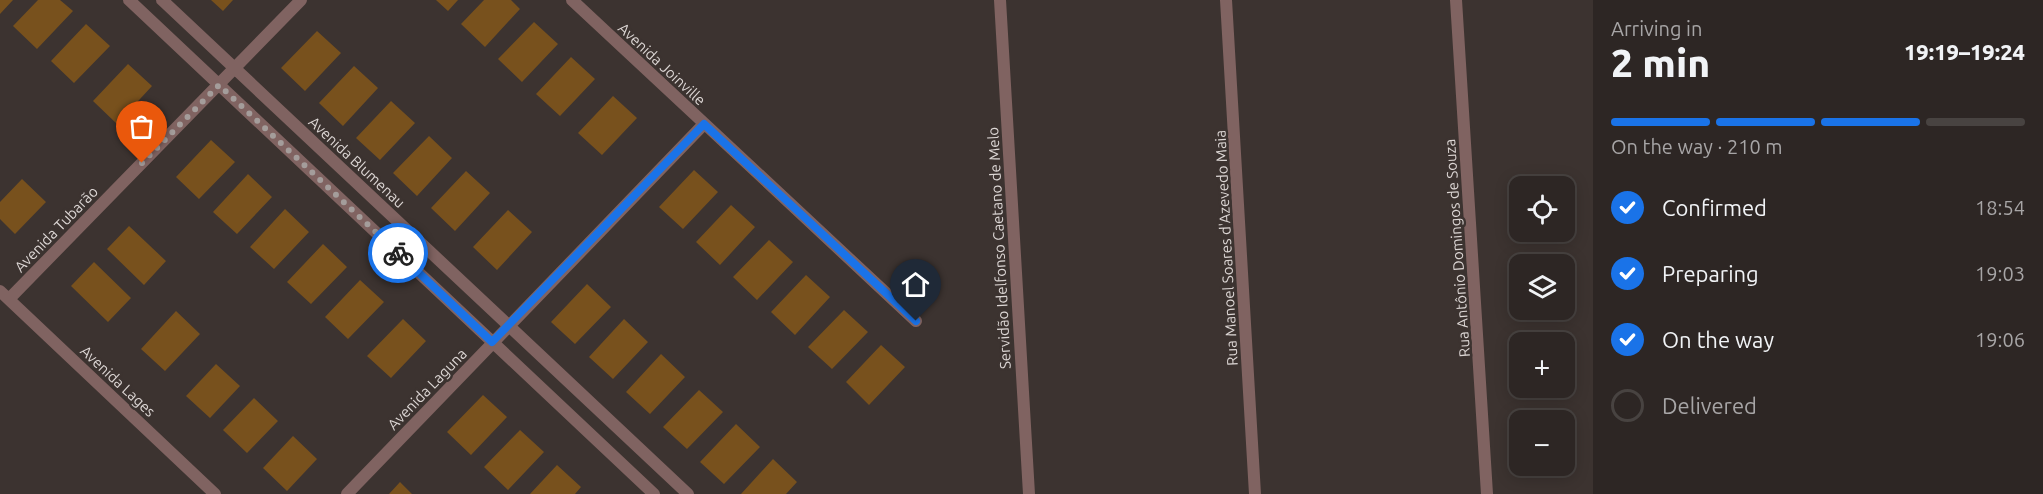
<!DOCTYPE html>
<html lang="en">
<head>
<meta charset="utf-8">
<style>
  :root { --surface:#2d2624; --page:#352e2c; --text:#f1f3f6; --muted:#a7a5a6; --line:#484341; --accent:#1a73e8 }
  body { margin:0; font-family:Ubuntu,sans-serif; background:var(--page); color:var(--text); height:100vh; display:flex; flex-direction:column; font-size:22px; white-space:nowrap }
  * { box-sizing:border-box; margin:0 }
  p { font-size:20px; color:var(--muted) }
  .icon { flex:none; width:33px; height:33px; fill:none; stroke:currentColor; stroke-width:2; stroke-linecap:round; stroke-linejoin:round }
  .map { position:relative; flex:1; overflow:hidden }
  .drawer { display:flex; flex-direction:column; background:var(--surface); width:450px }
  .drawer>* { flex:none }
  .tools { position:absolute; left:1509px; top:176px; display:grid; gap:12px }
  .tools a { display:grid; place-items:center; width:66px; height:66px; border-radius:12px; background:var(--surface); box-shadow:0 3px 15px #0003,0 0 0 2px var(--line); font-size:30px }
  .pin { position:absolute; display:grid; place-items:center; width:51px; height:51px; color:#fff; margin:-62px -26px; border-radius:50% 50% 50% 0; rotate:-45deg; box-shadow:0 0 6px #0007 }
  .pin .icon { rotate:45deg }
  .courier { position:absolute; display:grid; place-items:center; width:60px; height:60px; margin:-30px; border:4px solid #1a73e8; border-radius:50%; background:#fff; color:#222; box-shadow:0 2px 8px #0007 }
  .summary em { font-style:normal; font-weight:800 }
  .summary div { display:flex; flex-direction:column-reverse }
  .summary { display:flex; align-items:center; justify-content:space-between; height:102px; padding:0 18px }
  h1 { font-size:39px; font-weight:800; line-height:45px }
  .bar { display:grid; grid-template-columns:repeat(4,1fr); gap:9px 6px; align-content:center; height:72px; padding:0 18px }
  .bar i { height:8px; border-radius:4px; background:var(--line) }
  .bar .active { background:var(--accent) }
  .bar p { grid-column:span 4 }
  ol { padding:0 18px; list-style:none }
  li { display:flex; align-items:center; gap:18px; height:66px }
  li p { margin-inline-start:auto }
  li .icon { padding:6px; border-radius:50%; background:var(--accent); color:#fff; stroke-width:4 }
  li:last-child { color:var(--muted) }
  li i { width:33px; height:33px; border:3px solid var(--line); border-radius:50% }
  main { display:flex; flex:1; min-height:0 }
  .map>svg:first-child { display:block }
  .building { fill:#78511d }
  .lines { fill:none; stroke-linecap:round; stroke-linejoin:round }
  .street { stroke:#806361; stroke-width:12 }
  .done { stroke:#a49d9b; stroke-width:6; stroke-dasharray:0 10.8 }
  .route { stroke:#1a73e8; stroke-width:8 }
  .labels { text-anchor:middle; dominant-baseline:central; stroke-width:5; stroke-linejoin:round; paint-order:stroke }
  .street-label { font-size:15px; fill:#dcd6d4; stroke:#3c3330 }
</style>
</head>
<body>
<main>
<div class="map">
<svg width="1593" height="494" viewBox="0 0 1593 494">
  <rect width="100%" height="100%" fill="#3c3330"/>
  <path class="building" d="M0,0h13l-13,14z
    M38,0h22l13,11 -36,38 -24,-23z
    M211,0h22l-10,11z
    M436,0h22l-10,11z
    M484,0h27l9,9 -35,38 -24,-23z
    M534,22l24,22 -36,38 -24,-23z
    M86,24l24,22 -36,37 -23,-22z
    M317,31l24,22 -36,38 -24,-23z
    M571,57l24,22 -35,37 -24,-22z
    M128,64l24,22 -35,38 -24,-23z
    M354,66l24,22 -35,38 -24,-23z
    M613,96l24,22 -35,37 -24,-22z
    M391,101l24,22 -35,37 -24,-22z
    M429,136l23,22 -35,38 -24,-23z
    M211,140l24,22 -36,37 -23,-22z
    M694,170l24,22 -35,37 -24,-22z
    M466,171l24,22 -35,38 -24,-23z
    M248,174l24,23 -35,37 -24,-22z
    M22,179l24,23 -31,32 -15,-15v-17z
    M731,205l24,22 -35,38 -24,-23z
    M285,209l24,23 -35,37 -24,-22z
    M508,210l24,22 -35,38 -24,-23z
    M129,226l37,35 -22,24 -37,-36z
    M769,240l24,22 -36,38 -24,-23z
    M323,244l24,23 -36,37 -24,-22z
    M94,262l37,36 -23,24 -37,-36z
    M806,275l24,22 -35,38 -24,-23z
    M360,280l24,22 -36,37 -23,-22z
    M587,284l24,23 -36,37 -24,-22z
    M844,310l24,22 -36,37 -24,-22z
    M176,311l24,23 -35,37 -24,-22z
    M403,319l23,22 -35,37 -24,-22z
    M624,319l24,23 -35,37 -24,-22z
    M881,345l24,22 -36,38 -23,-23z
    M661,354l24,23 -35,37 -24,-22z
    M216,364l24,22 -30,32 -24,-22z
    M699,390l24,22 -36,37 -24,-22z
    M483,395l24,22 -36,38 -24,-23z
    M254,398l24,23 -31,32 -24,-23z
    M736,424l24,23 -36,37 -24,-22z
    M520,430l24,22 -36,38 -24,-23z
    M293,436l24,23 -30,32 -24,-23z
    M773,459l24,23 -11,12h-45z
    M557,465l24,22 -6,7h-45z
    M400,482l12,12h-23z"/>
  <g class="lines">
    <path class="street" d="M129,0l525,494
      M162,0l526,494
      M572,0l344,321
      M1000,0l29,494
      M1226,0l29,494
      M1456,0l31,494
      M0,291l215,203
      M9,299l292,-299
      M347,494l357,-370"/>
  </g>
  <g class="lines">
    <path class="done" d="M142,163l77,-78 179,168"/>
    <path class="route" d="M398,253l94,89 212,-218 212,197"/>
  </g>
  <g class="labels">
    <g class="street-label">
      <text transform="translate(662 64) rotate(43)">Avenida Joinville</text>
      <text transform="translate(357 162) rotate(43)">Avenida Blumenau</text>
      <text transform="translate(56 229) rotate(-46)">Avenida Tubarão</text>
      <text transform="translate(999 248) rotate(-93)">Servidão Idelfonso Caetano de Melo</text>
      <text transform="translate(1226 248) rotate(-93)">Rua Manoel Soares d'Azevedo Maia</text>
      <text transform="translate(1457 248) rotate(-94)">Rua Antônio Domingos de Souza</text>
      <text transform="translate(118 381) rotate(43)">Avenida Lages</text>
      <text transform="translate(427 389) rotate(-46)">Avenida Laguna</text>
    </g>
  </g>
</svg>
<div class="tools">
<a><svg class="icon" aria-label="locate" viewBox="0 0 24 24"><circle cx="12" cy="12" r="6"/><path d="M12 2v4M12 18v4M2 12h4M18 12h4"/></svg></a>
<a><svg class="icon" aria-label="layers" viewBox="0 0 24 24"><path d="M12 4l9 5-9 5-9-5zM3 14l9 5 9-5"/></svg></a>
<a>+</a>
<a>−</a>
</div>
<div class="pin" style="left:142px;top:163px;background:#ea580c"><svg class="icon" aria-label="bag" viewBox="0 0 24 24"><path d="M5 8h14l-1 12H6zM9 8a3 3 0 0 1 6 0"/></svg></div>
<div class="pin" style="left:916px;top:321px;background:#1f2937"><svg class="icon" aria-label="home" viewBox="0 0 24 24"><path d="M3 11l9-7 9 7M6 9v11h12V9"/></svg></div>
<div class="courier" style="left:398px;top:253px"><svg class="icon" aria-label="bike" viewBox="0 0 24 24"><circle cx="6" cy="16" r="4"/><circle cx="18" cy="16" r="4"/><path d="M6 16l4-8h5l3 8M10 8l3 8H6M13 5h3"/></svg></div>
</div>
<section class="drawer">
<div class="summary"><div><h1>2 min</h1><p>Arriving in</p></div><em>19:19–19:24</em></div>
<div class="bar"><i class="active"></i><i class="active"></i><i class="active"></i><i></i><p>On the way · 210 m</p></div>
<ol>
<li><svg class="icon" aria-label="check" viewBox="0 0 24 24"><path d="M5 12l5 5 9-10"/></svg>Confirmed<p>18:54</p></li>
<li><svg class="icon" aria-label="check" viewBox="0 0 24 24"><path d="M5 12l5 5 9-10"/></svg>Preparing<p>19:03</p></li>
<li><svg class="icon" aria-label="check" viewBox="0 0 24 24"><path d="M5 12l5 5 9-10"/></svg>On the way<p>19:06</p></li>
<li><i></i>Delivered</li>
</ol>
</section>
</main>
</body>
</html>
